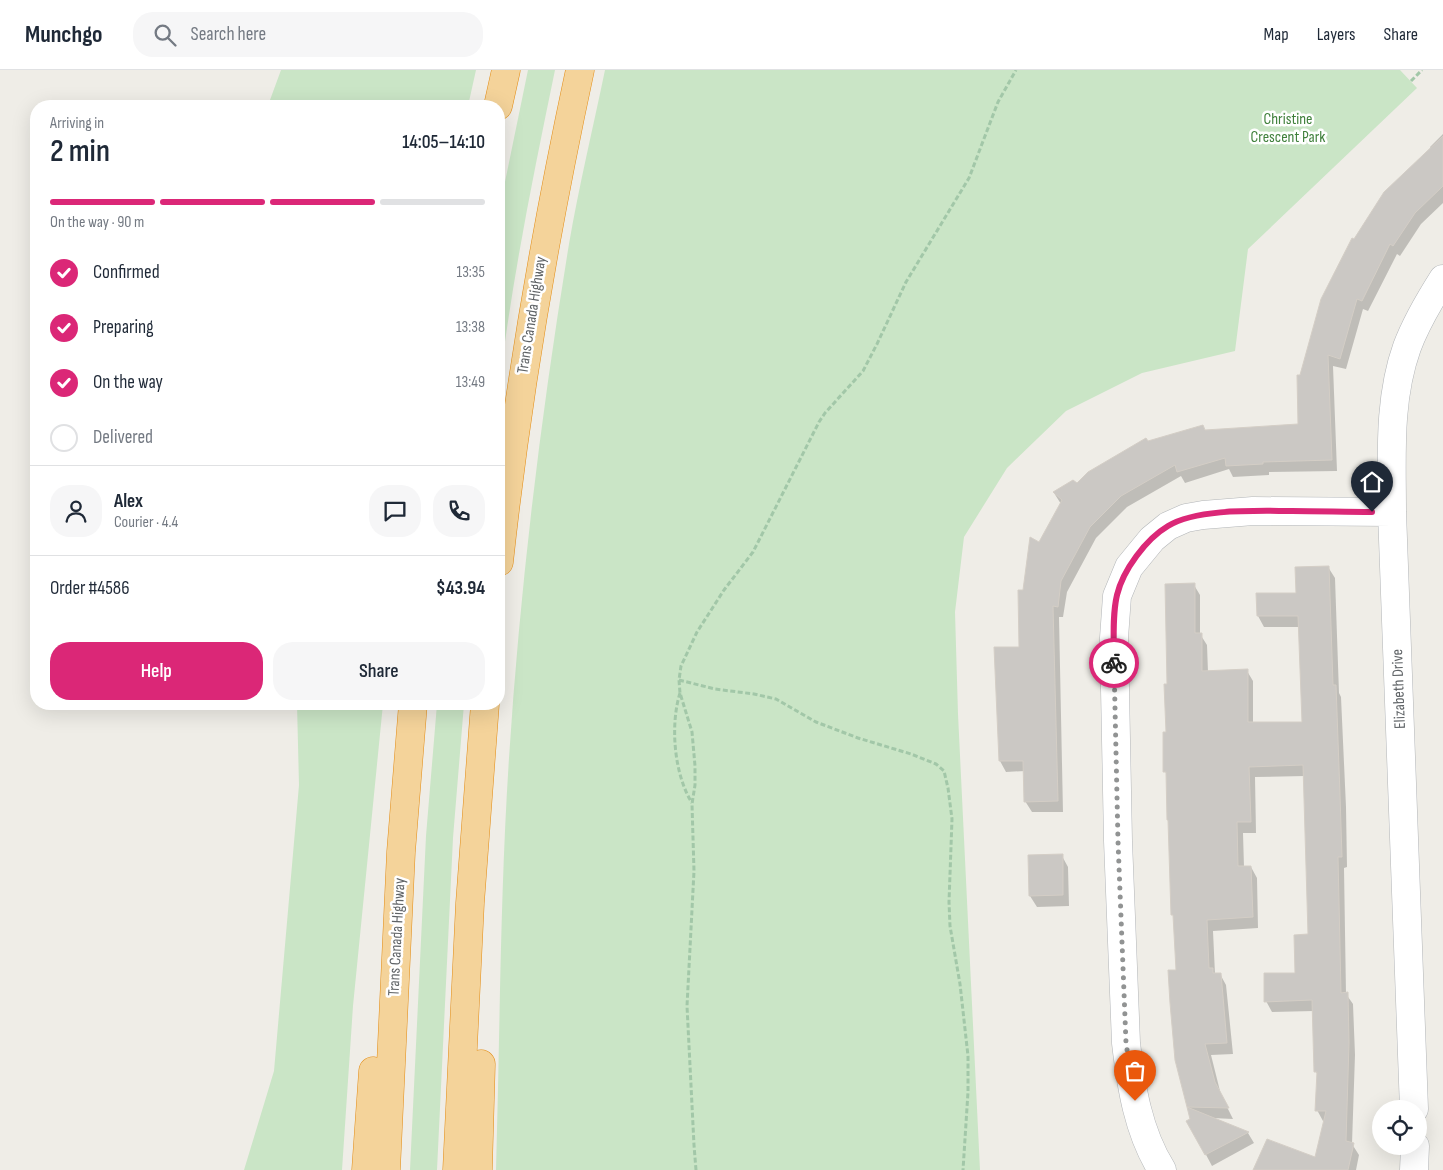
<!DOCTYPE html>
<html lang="en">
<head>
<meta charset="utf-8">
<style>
  :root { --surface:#fff; --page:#f6f6f7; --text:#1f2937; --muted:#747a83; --line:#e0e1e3; --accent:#db2777 }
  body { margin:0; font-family:"Sofia Sans Condensed",sans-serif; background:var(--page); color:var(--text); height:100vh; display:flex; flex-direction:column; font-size:19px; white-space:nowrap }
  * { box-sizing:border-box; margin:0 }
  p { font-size:16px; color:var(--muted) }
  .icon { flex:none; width:28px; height:28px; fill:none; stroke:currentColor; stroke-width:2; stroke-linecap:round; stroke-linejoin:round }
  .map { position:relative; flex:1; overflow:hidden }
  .side { position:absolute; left:30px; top:30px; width:475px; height:610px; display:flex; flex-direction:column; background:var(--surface); border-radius:20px; box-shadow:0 5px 20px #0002 }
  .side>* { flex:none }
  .controls { position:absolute; left:1372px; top:1030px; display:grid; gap:10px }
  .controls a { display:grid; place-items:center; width:55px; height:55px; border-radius:50%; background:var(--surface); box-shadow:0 5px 20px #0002; font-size:25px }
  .pin { position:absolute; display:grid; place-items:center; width:42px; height:42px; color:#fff; margin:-51px -21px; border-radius:50% 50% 50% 0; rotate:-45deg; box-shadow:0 0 5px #0007 }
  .pin .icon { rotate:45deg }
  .courier { position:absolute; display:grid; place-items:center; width:50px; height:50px; margin:-25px; border:4px solid #db2777; border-radius:50%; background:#fff; color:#222; box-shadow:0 1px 6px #0007 }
  .headline em { font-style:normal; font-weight:600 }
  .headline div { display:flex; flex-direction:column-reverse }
  .headline { display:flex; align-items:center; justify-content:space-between; height:85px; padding:0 20px }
  h1 { font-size:32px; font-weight:600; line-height:38px }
  .bar { display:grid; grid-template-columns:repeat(4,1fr); gap:8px 5px; align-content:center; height:60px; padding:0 20px }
  .bar i { height:6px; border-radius:4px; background:var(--line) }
  .bar .selected { background:var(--accent) }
  .bar p { grid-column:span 4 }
  .line { display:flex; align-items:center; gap:12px; padding:0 20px; border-top:1px solid var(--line) }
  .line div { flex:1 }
  .round { display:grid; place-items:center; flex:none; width:52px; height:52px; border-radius:20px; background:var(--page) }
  ol { padding:0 20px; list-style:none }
  li { display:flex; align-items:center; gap:15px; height:55px }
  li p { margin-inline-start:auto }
  li .icon { padding:5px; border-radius:50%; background:var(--accent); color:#fff; stroke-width:4 }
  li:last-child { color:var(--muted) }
  li i { width:28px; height:28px; border:2px solid var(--line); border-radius:50% }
  .cta { display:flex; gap:10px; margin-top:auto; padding:10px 20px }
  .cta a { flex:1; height:58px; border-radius:20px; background:var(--accent); color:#fff; font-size:20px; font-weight:600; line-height:58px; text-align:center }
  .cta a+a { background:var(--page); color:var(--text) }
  header { display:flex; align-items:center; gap:30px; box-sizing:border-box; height:70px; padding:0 25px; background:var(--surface); border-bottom:1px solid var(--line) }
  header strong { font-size:24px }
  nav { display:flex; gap:28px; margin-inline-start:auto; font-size:18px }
  .search { width:350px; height:45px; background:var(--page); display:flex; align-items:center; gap:12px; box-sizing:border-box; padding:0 18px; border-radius:20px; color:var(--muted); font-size:19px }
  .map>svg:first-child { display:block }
  .green { fill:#cae5c6 }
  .shadow { fill:#0003 }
  .building { fill:#cbc8c4; stroke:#d4cec6 }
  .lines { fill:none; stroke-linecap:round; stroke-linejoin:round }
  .minor-casing { stroke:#b2b5b8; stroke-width:29 }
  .motorway-casing { stroke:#e38c14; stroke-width:29 }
  .path { stroke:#a2c7a8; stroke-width:3; stroke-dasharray:5 2.5; stroke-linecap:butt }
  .minor { stroke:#fff; stroke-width:28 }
  .motorway { stroke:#f4d39a; stroke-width:28 }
  .done { stroke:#919393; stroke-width:5; stroke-dasharray:0 9 }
  .route { stroke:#db2777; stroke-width:6 }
  .labels { text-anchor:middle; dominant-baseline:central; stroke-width:5; stroke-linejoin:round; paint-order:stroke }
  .park-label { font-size:16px; fill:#40803c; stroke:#fff }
  .street-label { font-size:16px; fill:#5f6366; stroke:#fff }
</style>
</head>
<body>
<header>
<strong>Munchgo</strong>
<div class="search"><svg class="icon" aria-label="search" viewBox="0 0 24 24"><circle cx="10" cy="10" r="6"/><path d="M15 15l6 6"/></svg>Search here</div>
<nav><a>Map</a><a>Layers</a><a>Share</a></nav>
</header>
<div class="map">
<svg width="1443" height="1100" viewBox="0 0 1443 1100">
  <rect width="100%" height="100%" fill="#efede7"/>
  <path class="green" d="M281,0h195l-8,36h-197l-1,-6z
    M528,0h27c-22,106 -43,210 -56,317v-176z
    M605,0h795l17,18 -169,161 -13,102 -93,22 -76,38 -59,57 -43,69 -9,75 3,102 22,456h-484c4,-137 4,-275 13,-412 11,-172 32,-344 60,-514 10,-58 24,-116 36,-174z
    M297,634h86l-30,302 -11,164h-98l30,-99 25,-286z
    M437,634h27l-11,134 -16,332h-27l16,-334z"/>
  <path class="shadow" d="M1443,64v69l-22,21 -21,32 -3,-2 -29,57 -5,-2 -17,60 -13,-3 4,105 -68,1v3l-36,2 -4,-8 -44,14 -4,-7 -54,31 -31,31 -29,54 -4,25h-4l4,195h-31l-7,-11v-30l-19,1 -6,-11 20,-113 4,-57 16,-48 21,-39 -7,-11 23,-8 70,-43 58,-11 94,-5 2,-50 53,-136 77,-91 -1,-2z
    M1328,497l7,11 4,115 2,4 5,110 1,60 -3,1 2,126 7,10 2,51 -3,89 7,11 -3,15h-102l62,-11 9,-38h-2l-6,-11 1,-35 -2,-3 -2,-61 -42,1 -6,-11 30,-27 13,-39 -4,-159 -50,1 1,56h-13l1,34h7l6,11 1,50 -45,3 2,43h5l6,11 7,69 -22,1 10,40 12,24 -21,-1 36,15 6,10 -42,23 -24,-45 3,-1 -3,-13 -13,-188 -2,-4 -5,-138 -3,-6 3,-86 26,-100 6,10v39l7,11 1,27 39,-1 6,10v43h50l-3,-97h-36l-6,-11 -1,-22h40z
    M1062,786l6,11 1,39 -32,1 -7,-11z"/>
  <path class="building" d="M1443,66v50l-28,27 -22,33 -3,-2 -28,57 -5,-2 -17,60 -12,-4 4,105 -69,2v2l-37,2 -1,-8 -48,14 -2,-7 -54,31 -31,31 -29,54 -3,26 -5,-1 5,195 -34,1 -1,-41h-24l-5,-114h25l-1,-57h5l7,-53 9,5 23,-42 -9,-8 20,-12 4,3 11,-11 58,-34 2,3 55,-16 2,5 93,-6 -1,-49h3l21,-76 31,-61 2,1 30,-47z
    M1329,496l4,119h3l4,110 2,62h-4l3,136 7,-1 1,51 -3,98 8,2 -6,27h-95l14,-31 48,18 11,-46h-11l2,-39h-3l-2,-72 -48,2v-29h31l-1,-38 14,-1 -5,-169 -54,2 2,55h-14l1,44h13l2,51 -46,3 2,48h4v5h8l6,70 -22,1 10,38 14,26 -42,-1 -12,-47 -5,-57 -2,-33h8l-3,-55h-2l-3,-95h-1l-1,-48h-3v-40h3l-2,-48h3l-2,-100 30,-1v50h7v38l46,-2v53h54l-4,-106h-41l-1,-23h40l-1,-26z
    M1063,784v41l-34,1 -1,-41z
    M1187,1037l62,25 -44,23 -19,-34 4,-2z"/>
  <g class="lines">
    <g class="minor-casing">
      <path id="minor" d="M1414,1039l-22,-597c0,-55 -4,-112 15,-165 9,-24 22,-46 36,-68
        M1162,1100c-24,-38 -31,-84 -36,-127l-8,-202 -4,-203 3,-42 12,-29 23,-28 16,-13 18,-8 17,-3 50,-4 139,1
        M1414,1100l1,-24"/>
    </g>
    <g class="motorway-casing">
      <path id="motorway" d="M498,36l8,-36
        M499,492c18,-166 46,-329 81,-492
        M366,1100l7,-99
        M386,1100l15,-318 12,-148
        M457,1100l13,-267 15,-199
        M478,1100l3,-106"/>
    </g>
    <path class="path" d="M1411,11l11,-11
      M679,610l36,9 39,5 22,5 40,23 42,16 53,16 25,10 8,7 4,17 4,31 -3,83 1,24 10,58 8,72v36l-5,78
      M680,623c-10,32 -6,81 12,110
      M696,1100l-2,-25 -7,-139 7,-135 -2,-67 3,-19v-19l-3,-34 -12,-39 -1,-13 2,-14 16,-34 27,-42 29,-38 66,-130 6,-9 38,-42 14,-27 29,-62 63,-104 29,-76 18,-32"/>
    <use href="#minor" class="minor"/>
    <use href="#motorway" class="motorway"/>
  </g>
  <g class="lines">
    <path class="done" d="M1114,593l4,178 8,202 9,58"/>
    <path class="route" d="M1114,593c0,-22 -2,-47 3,-68 6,-25 29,-56 51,-69 30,-18 90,-15 124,-15 27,0 54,1 80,1"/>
  </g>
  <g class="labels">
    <g class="park-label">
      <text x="1288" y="49">Christine<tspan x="1288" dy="18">Crescent Park</tspan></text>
    </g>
    <g class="street-label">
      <text transform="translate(532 245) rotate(-81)">Trans Canada Highway</text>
      <text transform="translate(1399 619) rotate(-92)">Elizabeth Drive</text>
      <text transform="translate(397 867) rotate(-87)">Trans Canada Highway</text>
    </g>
  </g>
</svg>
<div class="controls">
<a><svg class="icon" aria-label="locate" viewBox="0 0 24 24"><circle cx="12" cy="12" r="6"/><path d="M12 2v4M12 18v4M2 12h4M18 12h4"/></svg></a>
</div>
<div class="pin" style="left:1135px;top:1031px;background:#ea580c"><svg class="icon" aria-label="bag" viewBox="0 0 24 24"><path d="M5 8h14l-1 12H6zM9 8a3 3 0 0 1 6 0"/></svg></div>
<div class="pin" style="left:1372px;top:442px;background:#1f2937"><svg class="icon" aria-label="home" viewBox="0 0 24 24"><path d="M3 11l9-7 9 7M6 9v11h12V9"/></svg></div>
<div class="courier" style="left:1114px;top:593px"><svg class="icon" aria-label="bike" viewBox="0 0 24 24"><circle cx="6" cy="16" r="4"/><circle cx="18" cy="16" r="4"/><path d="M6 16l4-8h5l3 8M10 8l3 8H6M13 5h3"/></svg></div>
<section class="side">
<div class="headline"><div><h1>2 min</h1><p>Arriving in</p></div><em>14:05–14:10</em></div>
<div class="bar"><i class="selected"></i><i class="selected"></i><i class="selected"></i><i></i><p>On the way · 90 m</p></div>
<ol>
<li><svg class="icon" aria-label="check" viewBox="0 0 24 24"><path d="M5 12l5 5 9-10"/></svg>Confirmed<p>13:35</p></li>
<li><svg class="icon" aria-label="check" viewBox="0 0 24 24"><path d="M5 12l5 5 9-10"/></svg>Preparing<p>13:38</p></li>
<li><svg class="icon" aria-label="check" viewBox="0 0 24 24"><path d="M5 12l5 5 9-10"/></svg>On the way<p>13:49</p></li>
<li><i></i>Delivered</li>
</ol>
<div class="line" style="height:90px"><a class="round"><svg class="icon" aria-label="person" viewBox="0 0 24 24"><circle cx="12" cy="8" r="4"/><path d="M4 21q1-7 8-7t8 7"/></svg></a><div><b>Alex</b><p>Courier · 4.4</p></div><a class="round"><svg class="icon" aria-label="chat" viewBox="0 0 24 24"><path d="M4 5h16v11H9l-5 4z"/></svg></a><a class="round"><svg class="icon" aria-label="phone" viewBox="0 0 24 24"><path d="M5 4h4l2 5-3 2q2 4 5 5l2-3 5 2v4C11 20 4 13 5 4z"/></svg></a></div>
<div class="line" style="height:65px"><div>Order #4586</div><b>$43.94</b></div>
<div class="cta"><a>Help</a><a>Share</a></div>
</section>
</div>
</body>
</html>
